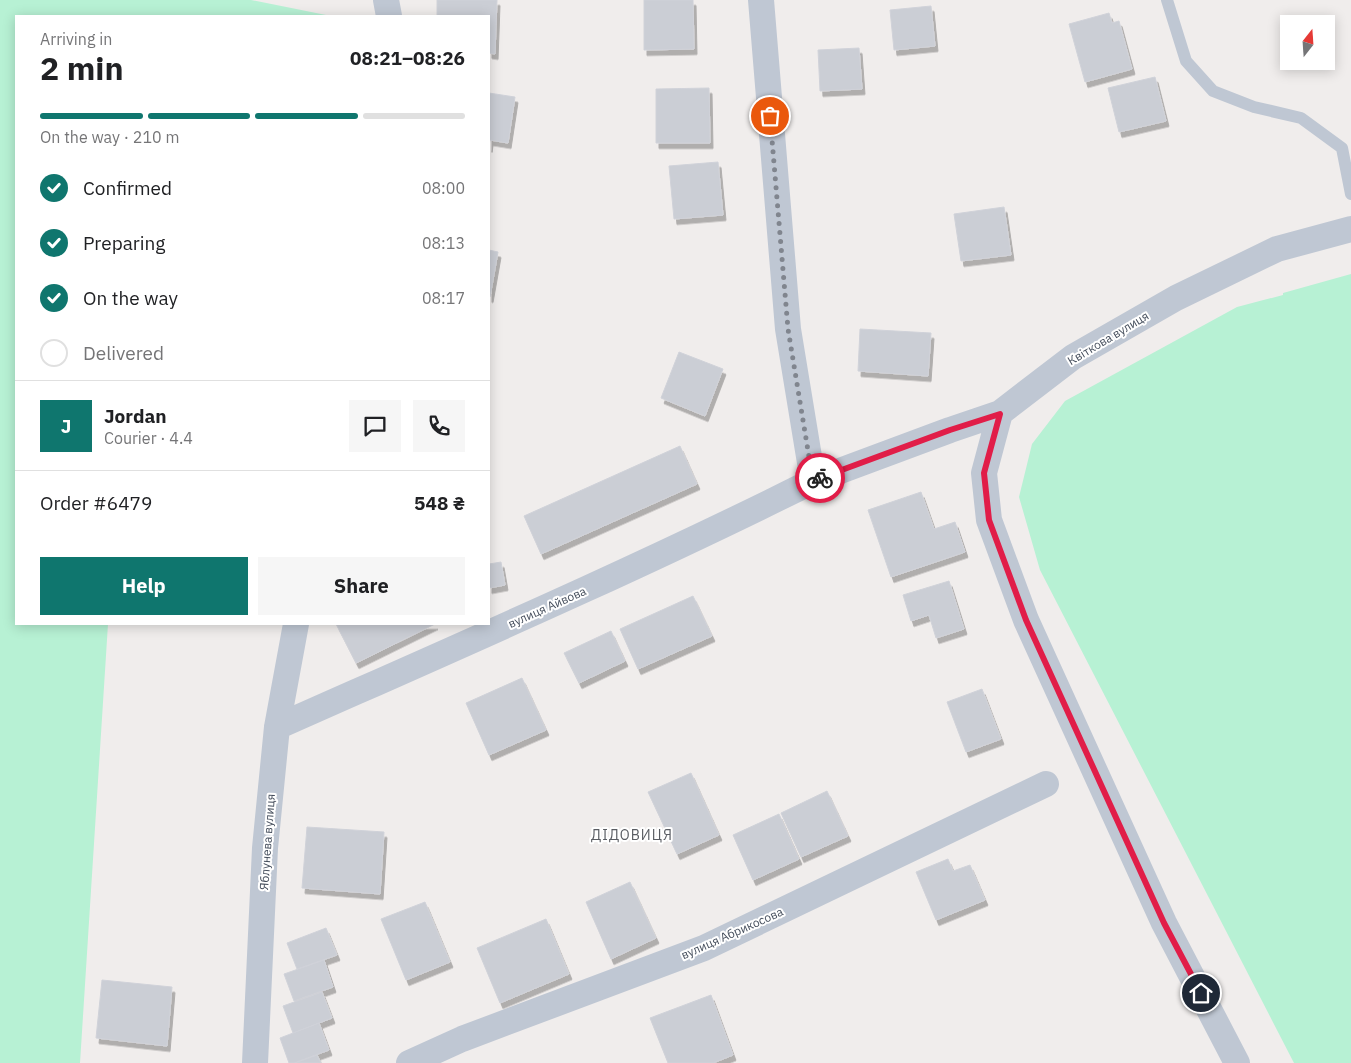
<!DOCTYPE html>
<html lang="en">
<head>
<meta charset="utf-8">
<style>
  :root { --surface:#fff; --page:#f6f6f6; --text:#202124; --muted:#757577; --line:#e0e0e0; --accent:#0f766e }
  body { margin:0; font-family:"IBM Plex Sans",sans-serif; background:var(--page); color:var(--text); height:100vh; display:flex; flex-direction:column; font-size:19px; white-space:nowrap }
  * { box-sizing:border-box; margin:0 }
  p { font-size:16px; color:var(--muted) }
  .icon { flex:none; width:28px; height:28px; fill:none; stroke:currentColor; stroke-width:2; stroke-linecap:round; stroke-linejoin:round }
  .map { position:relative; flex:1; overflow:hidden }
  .sheet { position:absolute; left:15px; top:15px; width:475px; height:610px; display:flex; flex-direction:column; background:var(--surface); border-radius:0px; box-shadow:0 2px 12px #0003 }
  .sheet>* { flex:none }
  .needle { width:32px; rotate:17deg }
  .buttons { position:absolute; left:1280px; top:15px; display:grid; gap:10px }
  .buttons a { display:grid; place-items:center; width:55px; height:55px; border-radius:0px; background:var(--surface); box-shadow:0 2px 12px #0003; font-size:25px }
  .pin { position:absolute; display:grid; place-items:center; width:42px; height:42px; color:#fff; margin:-21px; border:2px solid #fff; border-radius:50%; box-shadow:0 1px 5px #0007 }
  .courier { position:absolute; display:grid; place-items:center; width:50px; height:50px; margin:-25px; border:4px solid #e11d48; border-radius:50%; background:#fff; color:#222; box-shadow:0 1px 6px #0007 }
  .summary em { font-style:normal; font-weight:700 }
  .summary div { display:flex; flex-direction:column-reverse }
  .summary { display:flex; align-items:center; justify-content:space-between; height:85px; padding:0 25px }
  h1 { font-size:32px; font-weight:700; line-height:38px }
  .bar { display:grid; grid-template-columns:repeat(4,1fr); gap:8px 5px; align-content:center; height:60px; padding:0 25px }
  .bar i { height:6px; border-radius:4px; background:var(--line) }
  .bar .selected { background:var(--accent) }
  .bar p { grid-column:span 4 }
  .line { display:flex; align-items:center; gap:12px; padding:0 25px; border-top:1px solid var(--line) }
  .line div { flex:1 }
  .round { display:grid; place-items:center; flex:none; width:52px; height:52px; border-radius:0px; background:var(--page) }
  ol { padding:0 25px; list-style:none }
  li { display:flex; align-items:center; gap:15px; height:55px }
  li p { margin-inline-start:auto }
  li .icon { padding:5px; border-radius:50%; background:var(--accent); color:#fff; stroke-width:4 }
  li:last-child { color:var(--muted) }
  li i { width:28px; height:28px; border:2px solid var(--line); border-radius:50% }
  .button { display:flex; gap:10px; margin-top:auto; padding:10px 25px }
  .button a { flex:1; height:58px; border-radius:0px; background:var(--accent); color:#fff; font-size:20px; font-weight:700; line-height:58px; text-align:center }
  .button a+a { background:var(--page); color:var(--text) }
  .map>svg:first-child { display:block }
  .green { fill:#b7f1d4 }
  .building { fill:#cbced5; stroke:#d0d2d9; filter:url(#shadow) }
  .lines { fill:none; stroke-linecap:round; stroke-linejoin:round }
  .lane { stroke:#bfc7d3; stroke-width:12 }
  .street { stroke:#bfc7d3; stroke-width:26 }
  .done { stroke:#80858e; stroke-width:5; stroke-dasharray:0 9 }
  .route { stroke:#e11d48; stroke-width:6 }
  .labels { text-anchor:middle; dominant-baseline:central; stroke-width:4; stroke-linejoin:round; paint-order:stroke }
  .street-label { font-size:12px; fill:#444d5b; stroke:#fff }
  .neighbourhood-label { font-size:14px; letter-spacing:1px; fill:#595c62; stroke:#fff }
</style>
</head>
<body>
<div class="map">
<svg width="1351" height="1063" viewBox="0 0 1351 1063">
  <defs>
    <filter id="shadow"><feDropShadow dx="3" dy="5.5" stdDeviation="0" flood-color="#0004"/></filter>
  </defs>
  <rect width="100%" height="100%" fill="#f0edec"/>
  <path class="green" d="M0,0h251l80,16h-315v608h92l-28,439h-80z
    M1351,274v789h-57l-254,-493 -21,-73 13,-53 33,-43 172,-94 46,-12v-2z"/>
  <path class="building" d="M437,0h60l-2,54 -6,-1v-37h-52z
    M644,0h49l1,49 -50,1z
    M931,6l4,40 -41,4 -4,-40z
    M1109,13l3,10 7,-2 13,48 -47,13 -16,-58z
    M859,48l3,41 -42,2 -2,-41z
    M1155,77l11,44 -47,11 -11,-44z
    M709,88l1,55h-54v-54z
    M489,93l26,4 -7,46 -18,-3 -1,7z
    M718,162l5,53 -49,4 -5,-53z
    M1004,207l7,48 -50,6 -7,-47z
    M489,250l9,2 -8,45h-1z
    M860,329l71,4 -3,43 -70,-5z
    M679,352l44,17 -18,47 -44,-18z
    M680,446l17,38 -156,70 -17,-38z
    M921,492l13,37 21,-7 10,30 -74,25 -23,-67z
    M501,562l4,23 -16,3v-24z
    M949,581l15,48 -28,9 -7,-23 -18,6 -8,-26z
    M693,596l19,40 -74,33 -18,-40z
    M336,624h99l-79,39z
    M611,631l14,30 -46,22 -15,-30z
    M522,678l24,52 -57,25 -23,-52z
    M982,689l19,50 -35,13 -19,-50z
    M691,773l28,62 -42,19 -29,-62z
    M827,791l21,45 -47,21 -20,-44z
    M779,814l20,45 -46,21 -20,-45z
    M307,827l77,5 -4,62 -78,-6z
    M948,859l5,12 17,-6 15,35 -49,20 -20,-48z
    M630,882l26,56 -45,21 -25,-57z
    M425,902l25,60 -44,18 -25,-61z
    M546,919l23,55 -69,29 -23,-55z
    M326,928l11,27 -40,14 -10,-26z
    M324,960l9,27 -39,14 -10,-27z
    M102,980l70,7 -5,59 -71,-8z
    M322,992l10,26 -39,15 -10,-27z
    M711,995l22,60 -20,8h-45l-18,-45z
    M319,1023l10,27 -35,13h-5l-9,-25z
    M317,1055l4,8h-26z"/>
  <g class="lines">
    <path class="lane" d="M1167,0l19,61 27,30 41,16 47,11 41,30 9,46"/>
    <path class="street" d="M386,0l3,16
      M761,0l27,329 25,152 137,-51 50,-17
      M277,727c180,-80 360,-158 536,-246
      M255,1063l10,-215 12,-121 19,-103
      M409,1063l53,-24 242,-91 342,-164
      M1237,1063l-73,-140 -138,-303 -37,-100 -5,-47 16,-60 73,-56 103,-59 101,-49 74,-20"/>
  </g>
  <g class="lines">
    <path class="done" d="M770,116l18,213 25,152 7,-3"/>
    <path class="route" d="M820,478l130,-48 50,-16 -16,59 5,47 37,100 138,303 37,70"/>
  </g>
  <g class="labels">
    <g class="street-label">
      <text transform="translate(1108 338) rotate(-31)">Квіткова вулиця</text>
      <text transform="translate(547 607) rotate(-24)">вулиця Айвова</text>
      <text transform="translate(267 842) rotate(-86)">Яблунева вулиця</text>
      <text transform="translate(732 933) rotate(-24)">вулиця Абрикосова</text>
    </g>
    <g class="neighbourhood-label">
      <text x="632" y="835">ДІДОВИЦЯ</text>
    </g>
  </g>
</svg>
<div class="buttons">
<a><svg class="needle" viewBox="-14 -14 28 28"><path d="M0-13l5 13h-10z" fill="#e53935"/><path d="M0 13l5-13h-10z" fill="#757577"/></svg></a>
</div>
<div class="pin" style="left:770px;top:116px;background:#ea580c"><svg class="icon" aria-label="bag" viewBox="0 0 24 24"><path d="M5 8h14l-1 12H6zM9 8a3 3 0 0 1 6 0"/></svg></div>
<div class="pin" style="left:1201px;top:993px;background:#1f2937"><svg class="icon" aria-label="home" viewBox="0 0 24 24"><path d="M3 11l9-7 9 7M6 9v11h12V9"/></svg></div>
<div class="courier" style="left:820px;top:478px"><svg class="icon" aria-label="bike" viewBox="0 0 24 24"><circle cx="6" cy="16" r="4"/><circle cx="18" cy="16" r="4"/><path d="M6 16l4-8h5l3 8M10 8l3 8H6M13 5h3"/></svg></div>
<section class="sheet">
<div class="summary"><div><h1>2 min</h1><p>Arriving in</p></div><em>08:21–08:26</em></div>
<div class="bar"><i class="selected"></i><i class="selected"></i><i class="selected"></i><i></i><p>On the way · 210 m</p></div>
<ol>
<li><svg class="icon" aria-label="check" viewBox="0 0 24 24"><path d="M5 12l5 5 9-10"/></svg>Confirmed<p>08:00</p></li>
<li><svg class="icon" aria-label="check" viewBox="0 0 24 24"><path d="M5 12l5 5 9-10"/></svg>Preparing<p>08:13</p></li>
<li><svg class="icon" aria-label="check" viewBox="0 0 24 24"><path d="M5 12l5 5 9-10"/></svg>On the way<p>08:17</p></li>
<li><i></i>Delivered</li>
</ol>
<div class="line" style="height:90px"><b class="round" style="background:var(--accent);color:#fff">J</b><div><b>Jordan</b><p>Courier · 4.4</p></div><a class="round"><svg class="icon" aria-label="chat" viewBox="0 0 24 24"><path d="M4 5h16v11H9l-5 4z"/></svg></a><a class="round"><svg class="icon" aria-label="phone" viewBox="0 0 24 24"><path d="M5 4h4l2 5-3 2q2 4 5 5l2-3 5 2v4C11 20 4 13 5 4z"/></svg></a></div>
<div class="line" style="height:65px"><div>Order #6479</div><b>548 ₴</b></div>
<div class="button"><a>Help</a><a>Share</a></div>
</section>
</div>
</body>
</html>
